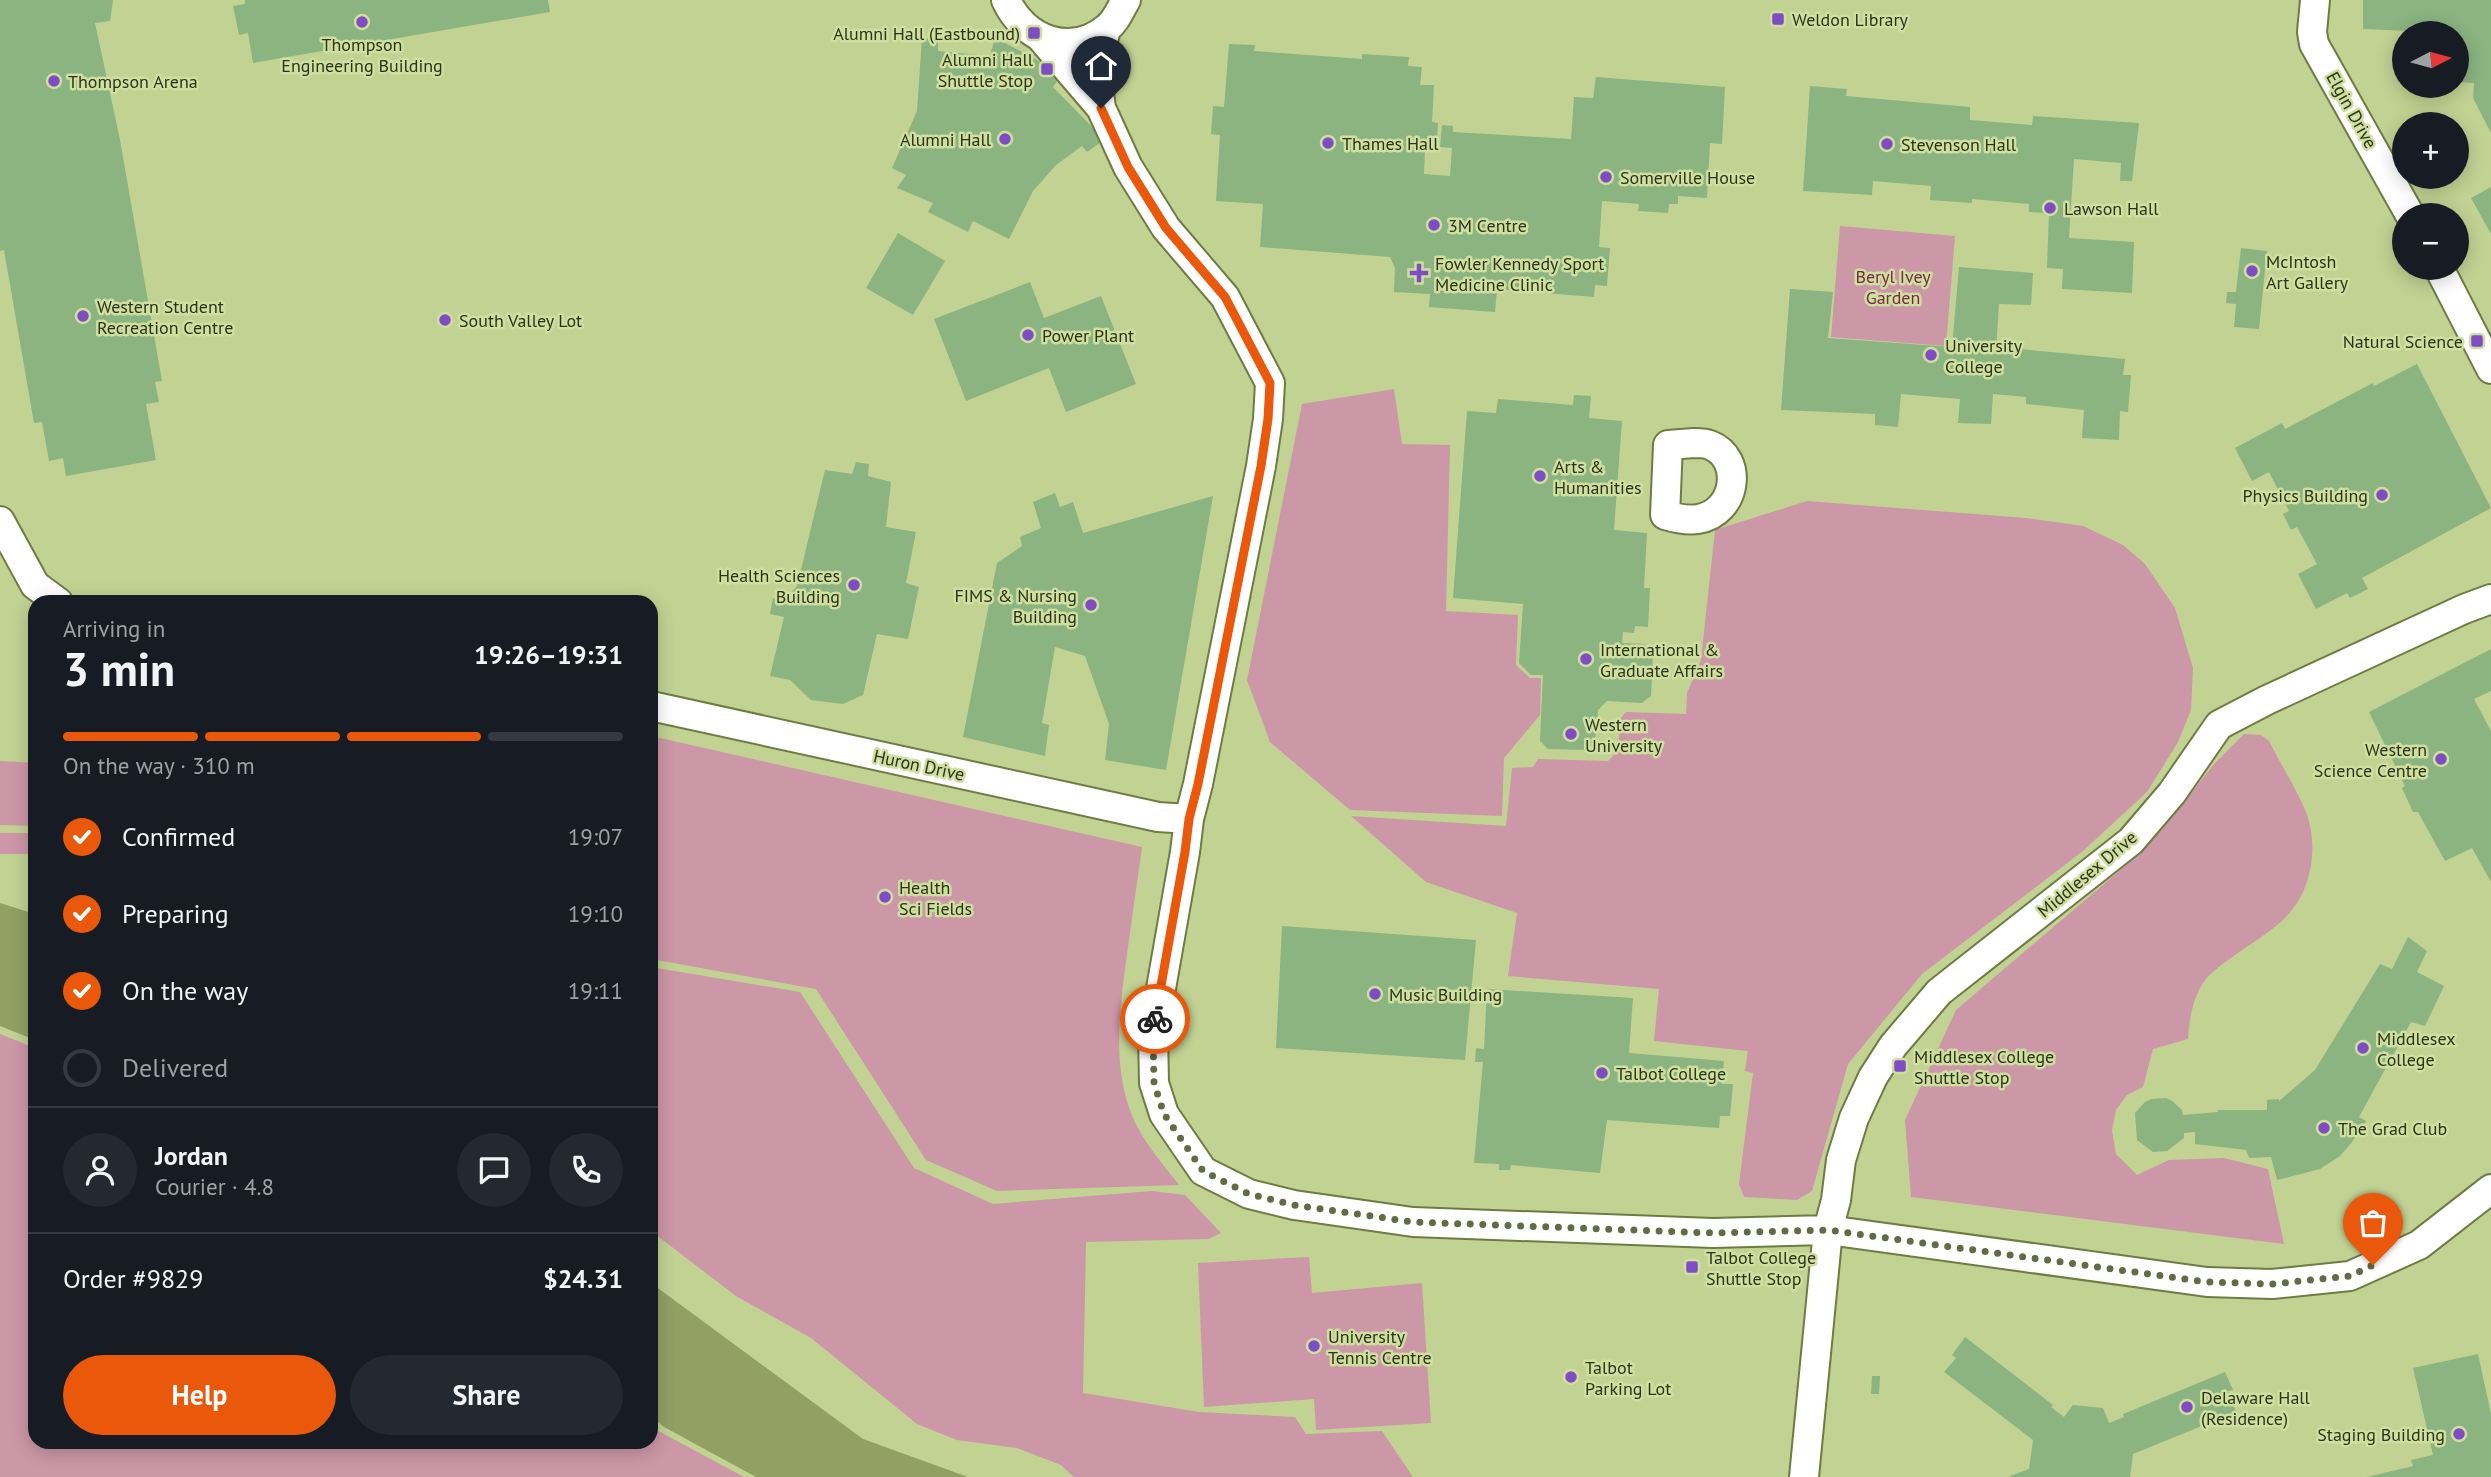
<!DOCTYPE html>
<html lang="en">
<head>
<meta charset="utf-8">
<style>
  :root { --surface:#171b24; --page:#242831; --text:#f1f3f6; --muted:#9ea1a6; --line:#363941; --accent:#ea580c }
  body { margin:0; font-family:"PT Sans",sans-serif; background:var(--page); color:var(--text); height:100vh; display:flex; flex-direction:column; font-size:26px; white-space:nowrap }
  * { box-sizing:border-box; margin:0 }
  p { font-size:23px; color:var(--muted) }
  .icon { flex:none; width:38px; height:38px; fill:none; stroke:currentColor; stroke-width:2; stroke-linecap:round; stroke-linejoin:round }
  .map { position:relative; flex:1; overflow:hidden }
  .details { position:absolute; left:28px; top:595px; width:630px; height:854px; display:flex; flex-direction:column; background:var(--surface); border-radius:21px; box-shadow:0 4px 18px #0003 }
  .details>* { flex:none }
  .needle { width:46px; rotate:84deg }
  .buttons { position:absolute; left:2392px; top:21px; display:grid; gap:14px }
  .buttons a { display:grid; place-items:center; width:77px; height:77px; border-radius:50%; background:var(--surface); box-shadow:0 4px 18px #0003; font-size:35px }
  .pin { position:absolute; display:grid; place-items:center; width:60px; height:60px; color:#fff; margin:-72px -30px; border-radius:50% 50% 50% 0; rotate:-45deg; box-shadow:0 0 7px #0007 }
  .pin .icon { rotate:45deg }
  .courier { position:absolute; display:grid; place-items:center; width:70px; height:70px; margin:-35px; border:5px solid #ea580c; border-radius:50%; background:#fff; color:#222; box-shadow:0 2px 9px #0007 }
  .overview em { font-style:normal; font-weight:700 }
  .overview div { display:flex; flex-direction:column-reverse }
  .overview { display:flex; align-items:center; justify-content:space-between; height:119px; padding:0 35px }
  h1 { font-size:46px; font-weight:700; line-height:52px }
  .bar { display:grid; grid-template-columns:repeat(4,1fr); gap:10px 7px; align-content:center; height:84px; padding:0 35px }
  .bar i { height:9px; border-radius:5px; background:var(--line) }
  .bar .active { background:var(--accent) }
  .bar p { grid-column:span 4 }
  .line { display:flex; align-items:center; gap:18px; padding:0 35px; border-top:2px solid var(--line) }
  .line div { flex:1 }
  .round { display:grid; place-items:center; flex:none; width:74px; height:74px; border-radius:37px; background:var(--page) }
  ol { padding:0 35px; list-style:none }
  li { display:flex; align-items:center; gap:21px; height:77px }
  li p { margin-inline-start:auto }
  li .icon { padding:7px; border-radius:50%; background:var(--accent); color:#fff; stroke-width:4 }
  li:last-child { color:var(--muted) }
  li i { width:38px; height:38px; border:4px solid var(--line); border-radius:50% }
  .cta { display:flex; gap:14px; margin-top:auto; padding:14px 35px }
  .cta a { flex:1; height:80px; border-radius:42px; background:var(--accent); color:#fff; font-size:28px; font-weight:700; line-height:80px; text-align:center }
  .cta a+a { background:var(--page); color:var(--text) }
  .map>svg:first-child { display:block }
  .green { fill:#cc97a7 }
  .water { fill:#92a064 }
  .building { fill:#8bb481 }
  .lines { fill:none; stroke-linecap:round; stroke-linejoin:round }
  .minor-casing { stroke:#6e7c41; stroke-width:32 }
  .minor { stroke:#fff; stroke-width:28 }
  .done { stroke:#616b44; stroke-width:7; stroke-dasharray:0 12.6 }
  .route { stroke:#ea580c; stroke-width:9 }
  .poi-dot { fill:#7f4cc4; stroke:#cfdf9f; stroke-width:2.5 }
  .labels { text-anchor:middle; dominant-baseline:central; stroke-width:5; stroke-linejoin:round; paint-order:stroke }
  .poi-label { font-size:18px; fill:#2d331a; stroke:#cfdf9f; text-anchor:start }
  .street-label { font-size:18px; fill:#2d331a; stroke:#cfdf9f }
  .park-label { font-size:18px; fill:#782947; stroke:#cfdf9f }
</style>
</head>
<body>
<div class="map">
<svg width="2491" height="1477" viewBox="0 0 2491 1477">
  <rect width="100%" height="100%" fill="#c2d293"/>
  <path class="green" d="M1840,226l115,10 -9,110 -115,-9z
    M1394,389l8,55 48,1 -4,166 72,4 -2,50 14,13h11l-1,37 -36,43 -2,58 -152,-6 -80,-68 -23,-62 55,-276z
    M1807,501l219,17 57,8 40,19 22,19 30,44 18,60 -2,42 -13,32 -31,50 -64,59 -161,123 -74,90 -36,127 -15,9 -53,-3 -5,-13 14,-111 -8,-2 3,-20 -94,-10 5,-52 -151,-13 9,-63 -91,-31 -75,-66 155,10 6,-58 21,-1 5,-8 70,2 10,-10 2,-32 6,-7 60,2 1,-21 14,-33 14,-130z
    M2244,734l17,1 8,6c12,24 27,47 37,71 7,18 8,40 4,58 -10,49 -43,61 -79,88 -10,7 -21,15 -28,25 -10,15 -14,38 -15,56l-35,10 -10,38 -16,8 -11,15 -4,20 4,24 21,21 32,-15 55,-2 44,11 16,75 -373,-47 -6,-77 51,-110 175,-149 43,-46 40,-51z
    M651,736l491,111c-5,35 -10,71 -15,107 -7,54 -16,111 6,164 11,25 30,46 46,67l-182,6 -71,-31 -110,-171 -165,-30z
    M0,761l35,2v63l-35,-1z
    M0,833h35v21h-35z
    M651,967l149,25 114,176 79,36 159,-13 33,4 36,38 -13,6 -122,3 -3,151 116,19 96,5 11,17 76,-3 31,46h-339l-13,-12 -44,-17 -60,-8 -40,-16 -106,-86 -75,-42 -85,-65z
    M0,1034l35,14v394h616v-15l93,50h-744z
    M1309,1257l3,36 110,-10 9,140 -115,7 -2,-31 -110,8 -6,-144z"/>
  <path class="water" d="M0,903l35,11v126l-35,-14z
    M651,1283l212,156 105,38h-212l-92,-50 -13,-11z"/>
  <path class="building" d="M0,0h113l-3,21 -15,2 25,117 42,241 -7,1 4,20 -13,2 10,56 -90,16 -3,-18 -14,3 -7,-39 -8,1 -30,-173 -4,1z
    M245,0h303l2,12 -297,51 -5,-30 -9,2 -6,-29 12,-2z
    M2363,0h128v133l-18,-35 1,-15 -17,-1v-49l-94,-4z
    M922,38l16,1v12l52,5 5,-18 37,19 29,18 -8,12 43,44 4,-6 8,12 -21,15 -5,-6 -26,19 -23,26 -24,48 -36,-18 -5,11 -40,-20 5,-9 -36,-15 9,-13 -14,-7 25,-57z
    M1229,44l26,1 -1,6 108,8v-5l47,3 -1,9 14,1 -2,18h14l-2,37 6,1 -2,28 -11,-1 -1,24 26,2 2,-28 -12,-1 2,-22 11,1v6l118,7 3,-42 19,1 3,-21 129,10 -3,57 -12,-1 -3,55 -29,-2v8h-9l-1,9 -30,-2 1,-7 -37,-3 -3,46 11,1 -3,38 -12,-1 -1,12 -97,-8 -2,23 -66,-5 1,-13 -36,-2 1,-24 -5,-11 -130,-10 3,-43 -47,-3 4,-66 -9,-1 2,-28 11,1z
    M1810,86l37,3 -1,7 124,11v13l62,5 1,-9 106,7 -7,58h-12l1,-18 -47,-4 -5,79 65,4 -2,51 -70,-4 1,-20 -16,-1 2,-55 -20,-1v-8l-57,-5v4l-42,-3 1,-14 -58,-5 -1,14 -69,-4z
    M2491,187v47l-20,-36z
    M898,233l47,28 -32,54 -47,-27z
    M2241,248l26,3 -8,78 -25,-2 2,-23 -10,-1 1,-11h9z
    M1959,267l74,6 -2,32 -32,-1 -3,47 23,2 1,-4 105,10 -2,16h8l-3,37 -8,-1 -1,29 -37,-2 2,-28 -58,-6v-7l-33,-3 -2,30 -33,-1 2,-24 -59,-5 -3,33 -23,-2v-11l-94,-4 9,-121 43,3 -5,46 124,9z
    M1030,282l14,36 57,-22 35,88 -70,28 -17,-44 -83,33 -32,-82z
    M2417,364l74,144 -129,70 6,11 -18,9 -3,-5 -31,16 -18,-35 19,-10 -20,-37 -6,3 -8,-16 6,-3 -20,-39 -17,9 -17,-33 47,-25 3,6 88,-46 1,3z
    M1574,395l17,1 -2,22 33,3 -8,109 33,3 -3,55h6l-2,39 -13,-1 -1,7 -11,-1 -1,11 23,1 8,10 -2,42 -9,7 -35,-2 -9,9 -3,33 -9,7 -38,-1 -8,-8 3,-66h-12l-12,-12 4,-59 -70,-6 14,-187 29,2 2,-14 75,6z
    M856,462l13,2 -1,12 23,6 -5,45 30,5 -10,51 13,4 -11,52 -31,-5 -14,61 -20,9 -32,-4 -21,-20 -20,-4 14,-59 -14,-3 3,-16 12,2 12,-14 28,-116 27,4z
    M1055,493l5,14 13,-5 10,31 130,-37 -47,274 -61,-10 4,-36 -24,-68 -30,-9 -13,76 7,2 -4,31 -82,-19 34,-174 25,-17 -2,-9 21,-9 -8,-26z
    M2491,649v42l-17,8 17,32v151l-19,-34 -27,13 -27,-49h-5l-11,-24 3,-2 -36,-74z
    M1282,926l194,14 -11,120 -189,-12z
    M2408,937l19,14 -10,21 27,14 -19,40 -14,-4 -52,95 7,4 -14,21 -12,14 -20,13 -43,11 -6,-23 -22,1 -3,-8 -51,-6v-12l-11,1v5l-17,13 -14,1 -16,-12 -2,-27 10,-11 6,-3 15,-1 6,3 10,9 1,5 35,-3v-2h49v-10l12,-1v2l36,-31 65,-106 12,5z
    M1487,989l146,9 -4,55 95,8 -2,23h11l-3,32h-10l-1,12 -112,-8 -7,53 -89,-8 -1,5h-11v-6l-25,-1 9,-101h-8l1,-14 8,1z
    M1965,1337l88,68 -2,2 13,10 9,-12 30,3 6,15 15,-6 -1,-3 102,-42 8,18 -5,1 8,21 -103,42 -3,23h-122l21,-8 4,-29 -89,-68 12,-14 -4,-3z
    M2478,1354l13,60v63h-124l46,-11 -2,-6 22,-5 -20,-87z
    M1872,1376h8l-1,18h-8z"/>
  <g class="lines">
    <g class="minor-casing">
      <path id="minor" d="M1006,0c18,40 65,58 101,28 9,-7 13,-18 19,-28
        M2315,0l-3,32 2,12 96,171
        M1106,29l-10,41 5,38 27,59 38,61 59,69 45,86 -2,36 -7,47 -63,318 -9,35 -4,33 -32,182 1,49 10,31 39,57 46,23 45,11 119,17 300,11 115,-3 379,52 65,2 78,-8 69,-31 72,-56
        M1042,39l59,69
        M2439,268l52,101
        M1694,443c5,0 11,0 16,2 34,13 27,68 -12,74 -11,2 -23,-1 -33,-4l3,-70z
        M0,521l35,64 23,17
        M651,706l507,111 31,2
        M1804,1477l24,-247 8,-30 5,-40 13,-42 19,-41 20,-31 46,-54 192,-151 41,-48 47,-68 48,-25 197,-91 27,-10"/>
    </g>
    <use href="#minor" class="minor"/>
  </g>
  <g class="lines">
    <path class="done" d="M1155,1019l-2,15 1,49 10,31 39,57 46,23 45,11 119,17 300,11 115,-3 379,52 65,2 78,-8 23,-11"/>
    <path class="route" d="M1101,108l27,59 38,61 59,69 45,86 -2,36 -7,47 -63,318 -9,35 -4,33 -30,167"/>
  </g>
  <g class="poi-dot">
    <rect x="1771" y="12" width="14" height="14" rx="3.5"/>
    <circle cx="362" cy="22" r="7"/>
    <rect x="1027" y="26" width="14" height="14" rx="3.5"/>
    <rect x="1040" y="62" width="14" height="14" rx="3.5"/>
    <circle cx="54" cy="81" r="7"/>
    <circle cx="1005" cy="139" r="7"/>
    <circle cx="1328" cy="143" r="7"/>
    <circle cx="1887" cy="144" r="7"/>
    <circle cx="1606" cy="177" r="7"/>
    <circle cx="2050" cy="208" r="7"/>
    <circle cx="1434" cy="225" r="7"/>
    <circle cx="2252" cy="271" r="7"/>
    <path d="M1415.5 262.5h7v7h7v7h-7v7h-7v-7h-7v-7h7z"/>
    <circle cx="83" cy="316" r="7"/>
    <circle cx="445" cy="320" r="7"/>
    <circle cx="1028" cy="335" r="7"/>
    <rect x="2470" y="334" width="14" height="14" rx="3.5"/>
    <circle cx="1931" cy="355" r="7"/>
    <circle cx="1540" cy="476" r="7"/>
    <circle cx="2382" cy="495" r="7"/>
    <circle cx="854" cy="585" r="7"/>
    <circle cx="1091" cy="605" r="7"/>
    <circle cx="1586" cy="659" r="7"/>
    <circle cx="1571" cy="734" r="7"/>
    <circle cx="2441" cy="759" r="7"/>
    <circle cx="885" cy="897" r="7"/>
    <circle cx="1375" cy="994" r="7"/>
    <circle cx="2363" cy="1048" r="7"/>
    <rect x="1893" y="1059" width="14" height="14" rx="3.5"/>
    <circle cx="1602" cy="1073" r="7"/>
    <circle cx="2324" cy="1128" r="7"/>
    <rect x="1685" y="1260" width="14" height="14" rx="3.5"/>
    <circle cx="1314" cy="1346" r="7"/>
    <circle cx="1571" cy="1377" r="7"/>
    <circle cx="2187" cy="1407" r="7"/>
    <circle cx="2459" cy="1434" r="7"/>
  </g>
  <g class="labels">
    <g class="poi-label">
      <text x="1792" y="19">Weldon Library</text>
      <text x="1020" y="33" text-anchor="end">Alumni Hall (Eastbound)</text>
      <text x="362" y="44" text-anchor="middle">Thompson<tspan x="362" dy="21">Engineering Building</tspan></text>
      <text x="1033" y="59" text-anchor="end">Alumni Hall<tspan x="1033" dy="21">Shuttle Stop</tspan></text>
      <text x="68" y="81">Thompson Arena</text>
      <text x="991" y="139" text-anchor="end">Alumni Hall</text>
      <text x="1342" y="143">Thames Hall</text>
      <text x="1901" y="144">Stevenson Hall</text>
      <text x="1620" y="177">Somerville House</text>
      <text x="2064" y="208">Lawson Hall</text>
      <text x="1448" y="225">3M Centre</text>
      <text x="2266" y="261">McIntosh<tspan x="2266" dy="21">Art Gallery</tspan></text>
      <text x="1435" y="263">Fowler Kennedy Sport<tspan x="1435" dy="21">Medicine Clinic</tspan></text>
      <text x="97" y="306">Western Student<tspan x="97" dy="21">Recreation Centre</tspan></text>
      <text x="459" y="320">South Valley Lot</text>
      <text x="1042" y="335">Power Plant</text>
      <text x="2463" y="341" text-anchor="end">Natural Science</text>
      <text x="1945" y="345">University<tspan x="1945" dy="21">College</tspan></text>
      <text x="1554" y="466">Arts &amp;<tspan x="1554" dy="21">Humanities</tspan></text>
      <text x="2368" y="495" text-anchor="end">Physics Building</text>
      <text x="840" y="575" text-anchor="end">Health Sciences<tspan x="840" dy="21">Building</tspan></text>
      <text x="1077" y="595" text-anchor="end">FIMS &amp; Nursing<tspan x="1077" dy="21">Building</tspan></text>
      <text x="1600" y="649">International &amp;<tspan x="1600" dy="21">Graduate Affairs</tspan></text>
      <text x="1585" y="724">Western<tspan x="1585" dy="21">University</tspan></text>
      <text x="2427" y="749" text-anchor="end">Western<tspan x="2427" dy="21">Science Centre</tspan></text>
      <text x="899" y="887">Health<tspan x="899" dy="21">Sci Fields</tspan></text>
      <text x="1389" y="994">Music Building</text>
      <text x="2377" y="1038">Middlesex<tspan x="2377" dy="21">College</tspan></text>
      <text x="1914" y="1056">Middlesex College<tspan x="1914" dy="21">Shuttle Stop</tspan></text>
      <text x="1616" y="1073">Talbot College</text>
      <text x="2338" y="1128">The Grad Club</text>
      <text x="1706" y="1257">Talbot College<tspan x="1706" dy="21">Shuttle Stop</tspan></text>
      <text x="1328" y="1336">University<tspan x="1328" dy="21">Tennis Centre</tspan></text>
      <text x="1585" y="1367">Talbot<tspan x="1585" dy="21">Parking Lot</tspan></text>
      <text x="2201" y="1397">Delaware Hall<tspan x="2201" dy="21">(Residence)</tspan></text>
      <text x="2445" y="1434" text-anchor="end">Staging Building</text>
    </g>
    <g class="street-label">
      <text transform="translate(2352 110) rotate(61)">Elgin Drive</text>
      <text transform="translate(919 765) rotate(12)">Huron Drive</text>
      <text transform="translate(2087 874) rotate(-40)">Middlesex Drive</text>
    </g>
    <g class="park-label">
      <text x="1893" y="276">Beryl Ivey<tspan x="1893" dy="21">Garden</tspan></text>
    </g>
  </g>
</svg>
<div class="buttons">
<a><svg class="needle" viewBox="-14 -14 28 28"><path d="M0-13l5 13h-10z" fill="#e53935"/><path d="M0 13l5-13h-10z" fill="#9ea1a6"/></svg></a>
<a>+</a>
<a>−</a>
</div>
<div class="pin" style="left:2373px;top:1265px;background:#ea580c"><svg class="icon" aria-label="bag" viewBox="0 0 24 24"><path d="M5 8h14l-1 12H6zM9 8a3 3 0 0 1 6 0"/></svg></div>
<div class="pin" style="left:1101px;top:108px;background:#1f2937"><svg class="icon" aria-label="home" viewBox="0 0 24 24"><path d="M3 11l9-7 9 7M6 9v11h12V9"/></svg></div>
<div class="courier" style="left:1155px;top:1019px"><svg class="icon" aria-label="bike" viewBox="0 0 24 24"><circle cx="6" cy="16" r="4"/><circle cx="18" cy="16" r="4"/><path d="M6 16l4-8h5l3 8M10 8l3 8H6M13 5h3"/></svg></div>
<section class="details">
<div class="overview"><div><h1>3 min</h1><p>Arriving in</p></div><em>19:26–19:31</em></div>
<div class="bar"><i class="active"></i><i class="active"></i><i class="active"></i><i></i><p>On the way · 310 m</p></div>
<ol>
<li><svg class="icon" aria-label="check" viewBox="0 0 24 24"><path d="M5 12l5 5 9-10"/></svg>Confirmed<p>19:07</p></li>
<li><svg class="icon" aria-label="check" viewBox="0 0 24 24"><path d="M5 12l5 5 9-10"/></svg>Preparing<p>19:10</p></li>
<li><svg class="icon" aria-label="check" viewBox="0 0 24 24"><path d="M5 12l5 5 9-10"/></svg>On the way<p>19:11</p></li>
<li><i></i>Delivered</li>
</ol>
<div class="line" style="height:126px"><a class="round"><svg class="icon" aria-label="person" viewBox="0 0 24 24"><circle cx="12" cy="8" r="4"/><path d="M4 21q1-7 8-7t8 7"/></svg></a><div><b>Jordan</b><p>Courier · 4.8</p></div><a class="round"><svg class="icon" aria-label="chat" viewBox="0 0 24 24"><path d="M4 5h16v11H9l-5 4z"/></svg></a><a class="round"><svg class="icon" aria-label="phone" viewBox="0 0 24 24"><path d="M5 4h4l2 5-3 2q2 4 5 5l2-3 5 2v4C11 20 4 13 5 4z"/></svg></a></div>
<div class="line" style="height:91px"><div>Order #9829</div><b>$24.31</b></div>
<div class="cta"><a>Help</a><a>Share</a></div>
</section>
</div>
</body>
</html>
